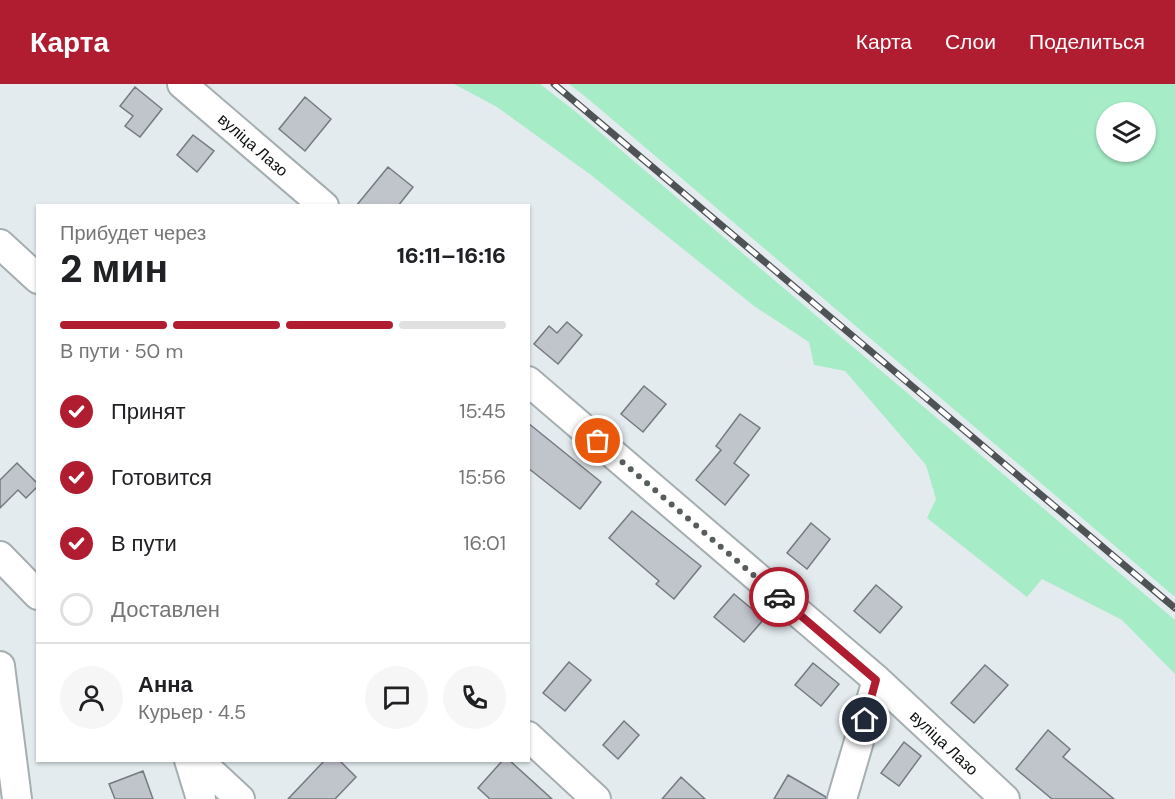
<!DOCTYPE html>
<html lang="ru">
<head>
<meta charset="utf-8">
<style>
  :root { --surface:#fff; --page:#f6f6f6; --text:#202124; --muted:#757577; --line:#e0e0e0; --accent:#b01d31 }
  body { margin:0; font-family:"DM Sans",sans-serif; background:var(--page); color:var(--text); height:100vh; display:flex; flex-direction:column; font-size:22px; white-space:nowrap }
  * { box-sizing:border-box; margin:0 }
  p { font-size:20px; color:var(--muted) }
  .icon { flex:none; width:33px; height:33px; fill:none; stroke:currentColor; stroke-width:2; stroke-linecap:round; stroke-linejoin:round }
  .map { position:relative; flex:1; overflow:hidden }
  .side { position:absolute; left:36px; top:120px; width:494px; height:558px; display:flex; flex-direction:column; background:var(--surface); border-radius:0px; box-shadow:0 2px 4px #0004 }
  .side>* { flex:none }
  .controls { position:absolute; left:1096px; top:18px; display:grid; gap:12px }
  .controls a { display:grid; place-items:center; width:60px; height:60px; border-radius:50%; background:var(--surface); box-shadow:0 2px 4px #0004; font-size:30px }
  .pin { position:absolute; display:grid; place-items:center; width:51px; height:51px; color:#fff; margin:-26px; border:3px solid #fff; border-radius:50%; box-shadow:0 2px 6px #0007 }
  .courier { position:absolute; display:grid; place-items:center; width:60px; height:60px; margin:-30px; border:4px solid #b01d31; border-radius:50%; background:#fff; color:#222; box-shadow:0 2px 8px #0007 }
  .overview em { font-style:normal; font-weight:800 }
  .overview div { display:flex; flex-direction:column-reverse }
  .overview { display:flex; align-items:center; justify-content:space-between; height:102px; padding:0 24px }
  h1 { font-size:39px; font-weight:800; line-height:45px }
  .bar { display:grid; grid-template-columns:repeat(4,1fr); gap:9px 6px; align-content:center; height:72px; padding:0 24px }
  .bar i { height:8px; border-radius:4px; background:var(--line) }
  .bar .on { background:var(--accent) }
  .bar p { grid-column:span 4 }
  .line { display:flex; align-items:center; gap:15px; padding:0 24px; border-top:2px solid var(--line) }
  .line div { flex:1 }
  .round { display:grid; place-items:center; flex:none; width:63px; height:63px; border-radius:32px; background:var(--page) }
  ol { padding:0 24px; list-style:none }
  li { display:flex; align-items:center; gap:18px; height:66px }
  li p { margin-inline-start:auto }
  li .icon { padding:6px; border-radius:50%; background:var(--accent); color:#fff; stroke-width:4 }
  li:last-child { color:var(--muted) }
  li i { width:33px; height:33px; border:3px solid var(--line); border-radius:50% }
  header { display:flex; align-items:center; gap:36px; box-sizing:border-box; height:84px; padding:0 30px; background:var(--accent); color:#fff }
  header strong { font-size:28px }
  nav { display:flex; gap:33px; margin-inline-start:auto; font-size:21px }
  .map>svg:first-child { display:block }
  .green { fill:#a6edc7; fill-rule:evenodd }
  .building { fill:#c0c4cb; stroke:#757a80; stroke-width:1.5 }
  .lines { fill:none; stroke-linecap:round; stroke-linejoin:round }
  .minor-casing { stroke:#a5aeb1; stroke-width:32 }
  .minor { stroke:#fff; stroke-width:28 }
  .rail-casing { stroke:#4f5355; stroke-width:7 }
  .rail { stroke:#fff; stroke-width:4.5; stroke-dasharray:14; stroke-linecap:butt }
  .done { stroke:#575c5e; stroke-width:6; stroke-dasharray:0 10.8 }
  .route { stroke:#b01d31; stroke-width:8 }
  .labels { text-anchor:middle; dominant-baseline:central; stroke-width:5; stroke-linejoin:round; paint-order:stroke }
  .street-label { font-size:16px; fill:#0c0f10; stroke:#fff }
</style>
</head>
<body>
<header>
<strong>Карта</strong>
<nav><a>Карта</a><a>Слои</a><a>Поделиться</a></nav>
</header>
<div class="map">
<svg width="1175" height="715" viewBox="0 0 1175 715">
  <rect width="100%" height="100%" fill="#e3ebef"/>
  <path class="green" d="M454,0h86l36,28 599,508v54l-53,-54 -80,-41 -15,18 -100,-79 9,-19 -10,-34 -81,-94 -31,-6 -5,-23 -55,-36 -163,-131 -94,-68z
    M569,0h606v513l-588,-499zM1107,28h39v40h-39z"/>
  <path class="building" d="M135,3l27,22 -22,28 -15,-11 8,-10 -13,-10z
    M305,13l26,22 -26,32 -26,-22z
    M193,51l21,16 -17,21 -20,-17z
    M388,83l25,20 -15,19h-42z
    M567,238l15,13 -24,29 -24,-20 15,-18 8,7z
    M644,302l22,18 -23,28 -22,-18z
    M740,330l20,14 -26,35 15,12 -24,30 -29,-25 25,-30 -5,-4z
    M528,339l73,59 -21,27 -52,-41z
    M17,379l21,21v2l-12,12 -8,-8 -18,18v-28z
    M632,427l69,55 -27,33 -18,-15 3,-3 -50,-43z
    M811,439l19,16 -23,30 -20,-16z
    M876,501l26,22 -22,26 -26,-22z
    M734,510l30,25 -20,23 -30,-25z
    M569,578l22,18 -26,31 -22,-18z
    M813,579l26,21 -18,22 -26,-21z
    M985,581l23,20 -34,38 -23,-20z
    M624,637l15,14 -21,24 -15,-14z
    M1048,646l22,19 -7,8 51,42h-62l-36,-30z
    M904,658l17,14 -22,30 -18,-13z
    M325,676h14l17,17 -21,22h-47z
    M503,676h6l43,39h-62l-12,-11z
    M143,687l10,28h-38l-6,-15z
    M788,691l38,22v2h-52z
    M681,693l24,22h-43z"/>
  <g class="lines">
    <g class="minor-casing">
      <path id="minor" d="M182,0l142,122
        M0,160l38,35
        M528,297l349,299 128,119
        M0,472l38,39
        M0,582l17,133
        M528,652l68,63
        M189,676l12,39
        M198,676l42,39
        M842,715l35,-119"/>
    </g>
    <use href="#minor" class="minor"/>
    <g class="rail-casing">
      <path id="rail" d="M554,0l621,524"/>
    </g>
    <use href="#rail" class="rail"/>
  </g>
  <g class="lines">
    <path class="done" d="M598,357l181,156"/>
    <path class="route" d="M779,513l97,83 -11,40"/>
  </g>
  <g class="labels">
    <g class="street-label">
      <text transform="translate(253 61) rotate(41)">вуліца Лазо</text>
      <text transform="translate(944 659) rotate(43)">вуліца Лазо</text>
    </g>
  </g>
</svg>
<div class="controls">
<a><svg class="icon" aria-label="layers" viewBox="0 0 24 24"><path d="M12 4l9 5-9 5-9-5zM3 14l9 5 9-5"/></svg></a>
</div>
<div class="pin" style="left:598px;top:357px;background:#ea580c"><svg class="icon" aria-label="bag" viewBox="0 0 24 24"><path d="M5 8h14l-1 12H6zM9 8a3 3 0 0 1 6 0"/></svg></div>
<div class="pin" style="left:865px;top:636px;background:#1f2937"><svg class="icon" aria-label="home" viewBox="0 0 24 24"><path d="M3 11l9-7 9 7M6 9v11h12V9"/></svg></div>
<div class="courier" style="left:779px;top:513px"><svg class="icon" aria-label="car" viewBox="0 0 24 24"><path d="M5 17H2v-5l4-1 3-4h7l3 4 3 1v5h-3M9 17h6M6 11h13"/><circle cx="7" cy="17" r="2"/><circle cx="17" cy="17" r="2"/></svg></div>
<section class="side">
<div class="overview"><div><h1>2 мин</h1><p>Прибудет через</p></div><em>16:11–16:16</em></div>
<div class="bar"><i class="on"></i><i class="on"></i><i class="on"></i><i></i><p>В пути · 50 m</p></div>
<ol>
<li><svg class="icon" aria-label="check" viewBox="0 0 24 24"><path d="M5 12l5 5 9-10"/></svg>Принят<p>15:45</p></li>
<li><svg class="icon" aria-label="check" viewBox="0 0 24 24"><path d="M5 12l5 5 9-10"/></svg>Готовится<p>15:56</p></li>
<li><svg class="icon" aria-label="check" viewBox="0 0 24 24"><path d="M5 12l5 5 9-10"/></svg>В пути<p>16:01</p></li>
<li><i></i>Доставлен</li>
</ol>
<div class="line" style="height:108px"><a class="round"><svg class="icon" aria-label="person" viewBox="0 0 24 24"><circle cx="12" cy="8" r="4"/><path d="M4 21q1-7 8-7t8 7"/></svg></a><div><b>Анна</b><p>Курьер · 4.5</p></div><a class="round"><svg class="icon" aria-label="chat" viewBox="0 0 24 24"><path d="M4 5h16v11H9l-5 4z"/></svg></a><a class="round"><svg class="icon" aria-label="phone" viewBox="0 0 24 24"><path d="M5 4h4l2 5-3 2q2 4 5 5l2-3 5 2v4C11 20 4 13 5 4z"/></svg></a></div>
</section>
</div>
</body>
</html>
